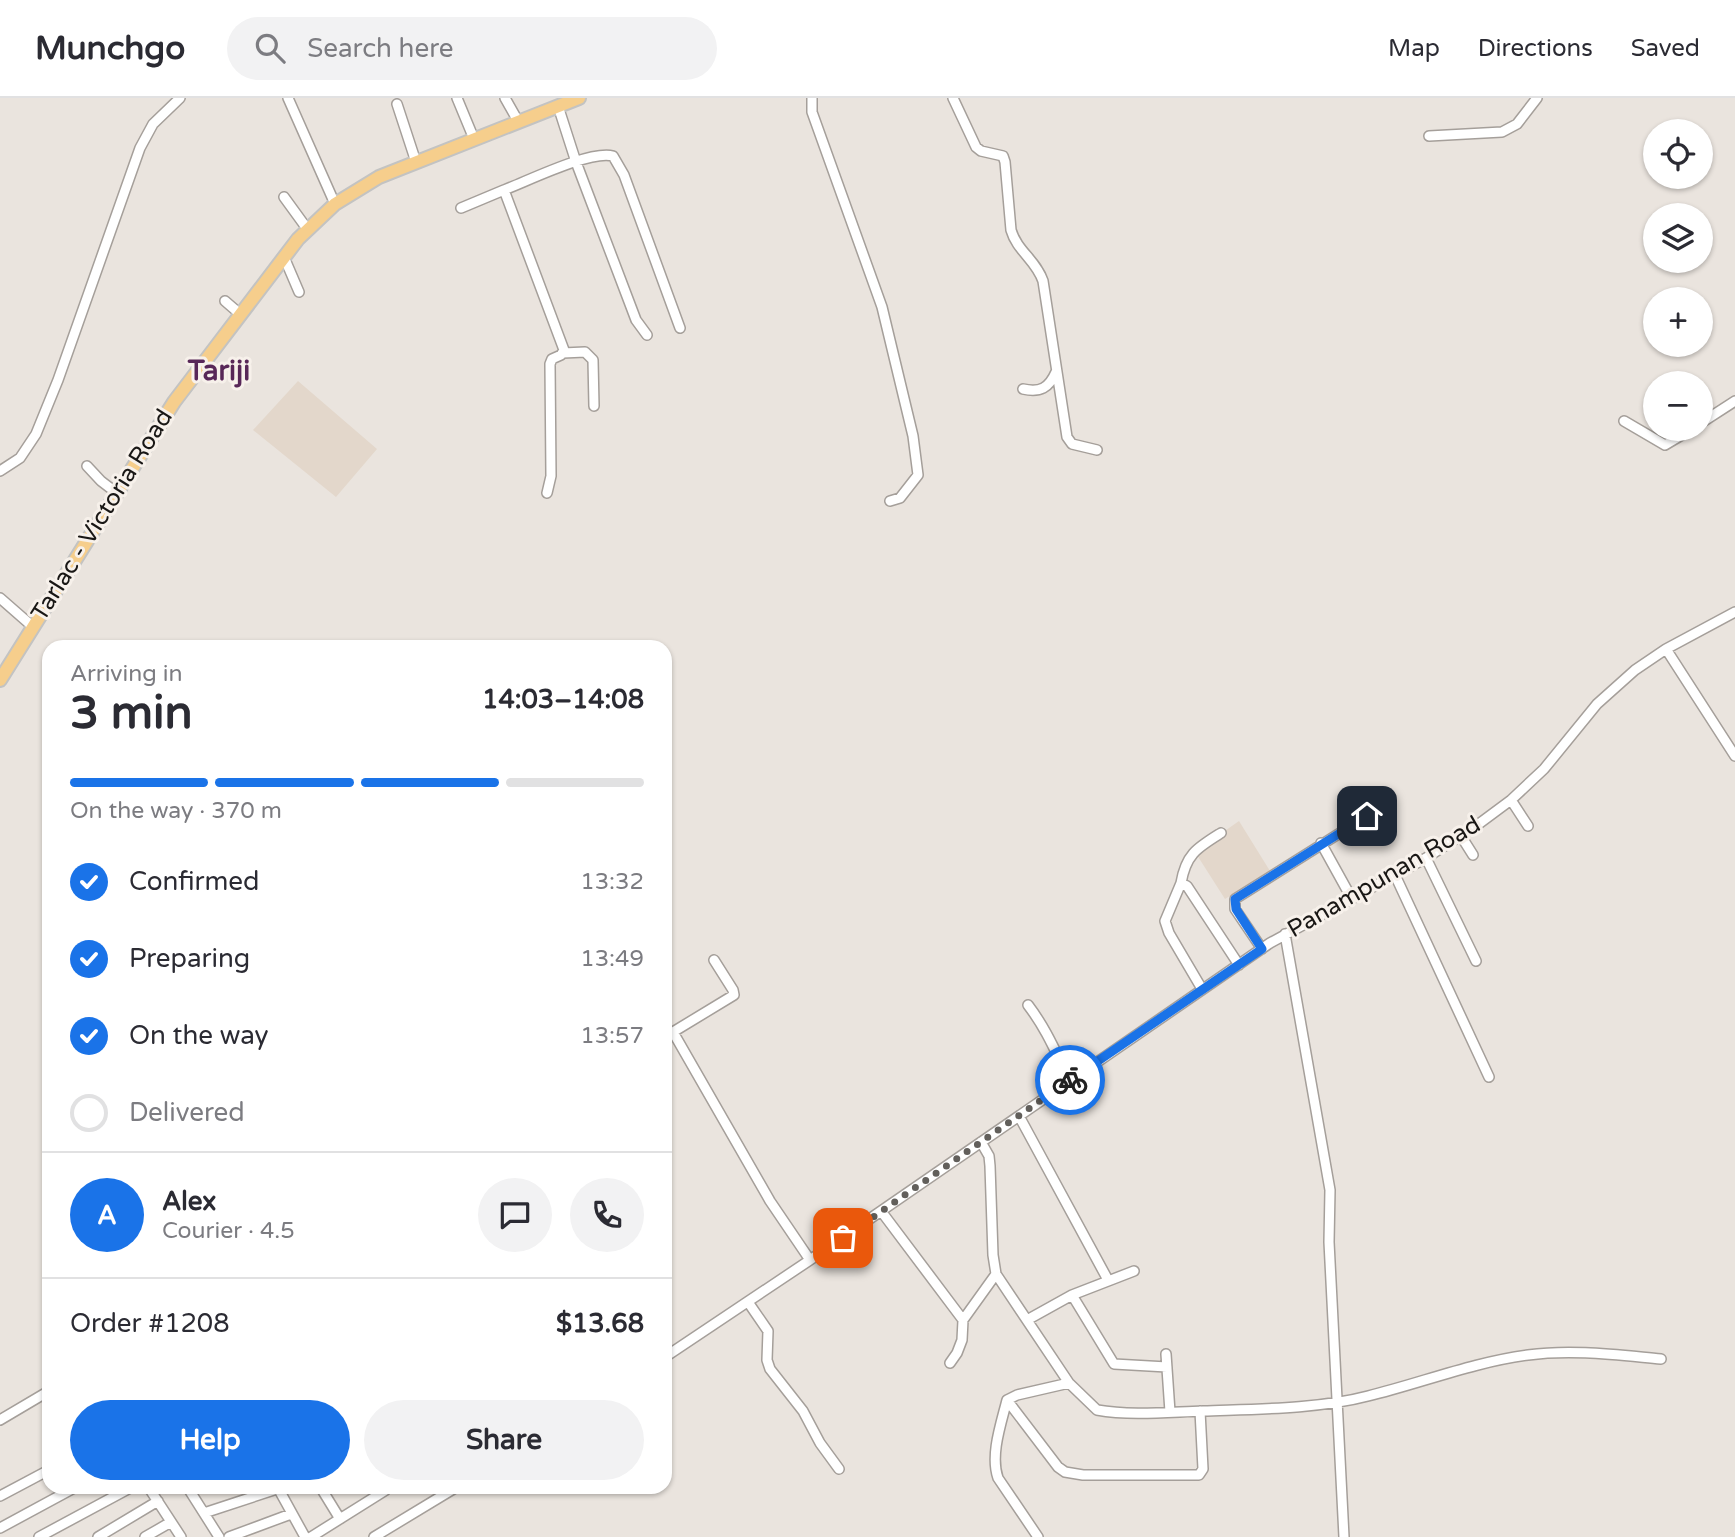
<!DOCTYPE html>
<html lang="en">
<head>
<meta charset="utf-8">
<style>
  :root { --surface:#fff; --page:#f2f2f3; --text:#2b2b33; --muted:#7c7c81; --line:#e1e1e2; --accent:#1a73e8 }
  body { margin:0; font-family:"Varela Round",sans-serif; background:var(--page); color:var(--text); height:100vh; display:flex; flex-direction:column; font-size:26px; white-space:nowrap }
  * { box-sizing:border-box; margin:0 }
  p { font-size:23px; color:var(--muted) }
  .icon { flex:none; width:38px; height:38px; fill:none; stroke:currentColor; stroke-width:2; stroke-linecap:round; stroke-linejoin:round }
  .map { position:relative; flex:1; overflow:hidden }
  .side { position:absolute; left:42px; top:542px; width:630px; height:854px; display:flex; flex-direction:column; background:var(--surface); border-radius:21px; box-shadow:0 2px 5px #0004 }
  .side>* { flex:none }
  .fabs { position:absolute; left:1643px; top:21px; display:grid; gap:14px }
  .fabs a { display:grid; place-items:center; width:70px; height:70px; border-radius:50%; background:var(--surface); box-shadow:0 2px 5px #0004; font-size:35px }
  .pin { position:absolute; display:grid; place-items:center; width:60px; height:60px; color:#fff; margin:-30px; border-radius:14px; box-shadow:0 4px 10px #0006 }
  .courier { position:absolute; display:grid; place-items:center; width:70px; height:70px; margin:-35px; border:5px solid #1a73e8; border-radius:50%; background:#fff; color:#222; box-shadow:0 2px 9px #0007 }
  .headline em { font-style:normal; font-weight:800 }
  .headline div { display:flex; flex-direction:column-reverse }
  .headline { display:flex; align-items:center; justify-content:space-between; height:119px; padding:0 28px }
  h1 { font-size:46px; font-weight:800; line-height:52px }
  .bar { display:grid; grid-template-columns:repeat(4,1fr); gap:10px 7px; align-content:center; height:84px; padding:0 28px }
  .bar i { height:9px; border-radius:5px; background:var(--line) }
  .bar .on { background:var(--accent) }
  .bar p { grid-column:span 4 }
  .line { display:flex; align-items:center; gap:18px; padding:0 28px; border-top:2px solid var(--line) }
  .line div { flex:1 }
  .round { display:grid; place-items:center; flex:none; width:74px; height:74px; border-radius:37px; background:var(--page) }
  ol { padding:0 28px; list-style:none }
  li { display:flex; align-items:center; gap:21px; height:77px }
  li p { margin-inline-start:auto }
  li .icon { padding:7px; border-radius:50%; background:var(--accent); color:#fff; stroke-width:4 }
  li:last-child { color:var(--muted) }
  li i { width:38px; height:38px; border:4px solid var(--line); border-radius:50% }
  .button { display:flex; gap:14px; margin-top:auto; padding:14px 28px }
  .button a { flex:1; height:80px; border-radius:42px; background:var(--accent); color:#fff; font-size:28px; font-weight:800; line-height:80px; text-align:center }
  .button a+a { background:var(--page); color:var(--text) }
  header { display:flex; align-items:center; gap:42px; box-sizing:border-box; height:98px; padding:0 35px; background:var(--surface); border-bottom:2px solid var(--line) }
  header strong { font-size:33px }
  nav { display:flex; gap:38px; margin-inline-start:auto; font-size:24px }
  .search { width:490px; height:63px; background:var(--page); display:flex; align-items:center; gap:18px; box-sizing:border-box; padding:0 24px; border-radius:38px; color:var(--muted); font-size:26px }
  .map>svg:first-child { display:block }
  .built { fill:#e3d7cb }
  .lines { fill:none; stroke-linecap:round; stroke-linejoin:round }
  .minor-casing { stroke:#a59f9a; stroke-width:12 }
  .major-casing { stroke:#c3c3c2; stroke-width:16 }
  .minor { stroke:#fff; stroke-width:9 }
  .major { stroke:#f6ce8c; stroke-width:12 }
  .done { stroke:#625f5b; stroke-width:7; stroke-dasharray:0 12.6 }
  .route { stroke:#1a73e8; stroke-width:9 }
  .labels { text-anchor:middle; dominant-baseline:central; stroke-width:6; stroke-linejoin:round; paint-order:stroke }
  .street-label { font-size:24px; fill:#191715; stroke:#f7f1eb }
  .quarter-label { font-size:28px; font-weight:bold; fill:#582758; stroke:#f7f1eb }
</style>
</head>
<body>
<header>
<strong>Munchgo</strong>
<div class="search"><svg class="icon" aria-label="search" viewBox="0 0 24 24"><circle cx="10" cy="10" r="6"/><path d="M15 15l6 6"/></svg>Search here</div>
<nav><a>Map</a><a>Directions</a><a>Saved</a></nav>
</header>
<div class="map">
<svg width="1735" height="1439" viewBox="0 0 1735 1439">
  <rect width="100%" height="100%" fill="#eae4de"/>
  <path class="built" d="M298,283l79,68 -41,48 -83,-67z
    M1239,723l31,50 -45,28 -30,-47z"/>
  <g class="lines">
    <g class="minor-casing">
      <path id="minor" d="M288,0l47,106
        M457,0l17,41
        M505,0l13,23
        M812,0v14l70,195 31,129 5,39 -18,23 -10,3
        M953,0l23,49 5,4 22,5 2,6 6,68c6,21 25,30 32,51l24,156 5,7 25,6
        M397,6l19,58
        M558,8l18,56 60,158 11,15
        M1429,38l73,-4 15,-8 20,-26
        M284,99l24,33
        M461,110l43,-18
        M284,159l15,35
        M225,203l15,13
        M563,255l22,-1 8,8 1,46
        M1023,291c17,4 26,-1 33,-17
        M1624,323l41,24 27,-16
        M1701,325l34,-22
        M87,368l14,15 17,13
        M0,373l20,-13 16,-24 22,-54 82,-232 13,-24 27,-26
        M547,395l4,-17 -1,-112 2,-5 9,-4 3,-5 -60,-160c24,-9 86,-40 109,-34l11,19 56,153
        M0,500l32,28
        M1666,551l69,107
        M1511,702l17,26
        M1461,738l12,19
        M1321,745l31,56
        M1426,760l50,103
        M1395,777l94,202
        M1181,785c5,-29 16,-35 40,-50
        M1285,836l45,256 -1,52 15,295
        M1262,851l-27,-40v-10l132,-83
        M714,862l19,30 1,5 -61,37 97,169 40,59
        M1202,891l-33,-56 -4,-12 16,-38 6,3 52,79
        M1028,907c19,25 28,48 42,76
        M1019,1018l89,164
        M981,1044l8,14 1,10 3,89 3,19 73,109 28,27c34,6 72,2 106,1 51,-2 116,-2 165,-15 53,-13 106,-34 160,-41 44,-6 89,0 133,4
        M881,1113l82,109
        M1072,1197l62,-24
        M748,1204l20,29 -1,29 3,9 33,42 17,32 19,26
        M1027,1222l45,-25 42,69 53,3
        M1166,1256l4,58
        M665,1259l145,-97 460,-317 156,-85 54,-35 31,-23 33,-31 53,-65 38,-34 31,-21 69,-37
        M950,1265l7,-10 5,-13 1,-20 33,-46
        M1007,1302l51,67 7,5 18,3h116l4,-6 -3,-58
        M0,1322l49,-29
        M149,1390l32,49
        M188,1390l31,49
        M278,1390l27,49
        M321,1390l19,31
        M0,1398l49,-26
        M204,1415l76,-25
        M0,1430l74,-40
        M39,1439l91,-49
        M98,1439l60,-36
        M145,1439l26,-15
        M229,1439l62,-23
        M311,1439l75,-47
        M374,1439l81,-49
        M1038,1439l-40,-59c-8,-23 3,-54 9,-78l10,-5 52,-12"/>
    </g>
    <g class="major-casing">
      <path id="major" d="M0,582l174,-278 124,-163 37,-35 44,-27 200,-79"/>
    </g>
    <use href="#minor" class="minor"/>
    <use href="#major" class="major"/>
  </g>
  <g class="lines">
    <path class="done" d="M843,1140l227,-158"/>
    <path class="route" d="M1070,982l192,-131 -26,-40 -1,-10 132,-83"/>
  </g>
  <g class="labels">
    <g class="street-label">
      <text transform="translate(102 417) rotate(-58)">Tarlac - Victoria Road</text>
      <text transform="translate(1384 779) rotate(-30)">Panampunan Road</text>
    </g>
    <g class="quarter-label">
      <text x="219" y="273">Tariji</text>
    </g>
  </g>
</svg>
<div class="fabs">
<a><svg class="icon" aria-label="locate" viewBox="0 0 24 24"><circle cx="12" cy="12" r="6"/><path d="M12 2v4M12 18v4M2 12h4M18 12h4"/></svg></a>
<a><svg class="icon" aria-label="layers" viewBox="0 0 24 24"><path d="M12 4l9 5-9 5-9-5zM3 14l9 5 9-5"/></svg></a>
<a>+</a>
<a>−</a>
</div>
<div class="pin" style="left:843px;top:1140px;background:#ea580c"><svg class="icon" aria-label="bag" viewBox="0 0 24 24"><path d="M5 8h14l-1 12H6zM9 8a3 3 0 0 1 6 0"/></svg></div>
<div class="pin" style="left:1367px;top:718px;background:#1f2937"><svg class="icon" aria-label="home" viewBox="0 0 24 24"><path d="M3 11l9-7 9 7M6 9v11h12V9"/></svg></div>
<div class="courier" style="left:1070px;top:982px"><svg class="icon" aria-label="bike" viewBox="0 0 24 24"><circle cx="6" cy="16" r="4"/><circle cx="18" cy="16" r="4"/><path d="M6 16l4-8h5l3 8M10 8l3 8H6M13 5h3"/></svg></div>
<section class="side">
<div class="headline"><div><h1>3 min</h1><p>Arriving in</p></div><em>14:03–14:08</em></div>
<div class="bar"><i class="on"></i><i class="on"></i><i class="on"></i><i></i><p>On the way · 370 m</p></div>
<ol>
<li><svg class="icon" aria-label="check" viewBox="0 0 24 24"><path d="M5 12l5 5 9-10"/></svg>Confirmed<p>13:32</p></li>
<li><svg class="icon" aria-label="check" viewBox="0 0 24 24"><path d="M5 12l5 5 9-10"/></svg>Preparing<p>13:49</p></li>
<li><svg class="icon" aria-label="check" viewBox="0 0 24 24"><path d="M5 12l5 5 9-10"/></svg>On the way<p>13:57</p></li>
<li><i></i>Delivered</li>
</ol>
<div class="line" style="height:126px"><b class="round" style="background:var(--accent);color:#fff">A</b><div><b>Alex</b><p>Courier · 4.5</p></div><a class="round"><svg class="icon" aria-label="chat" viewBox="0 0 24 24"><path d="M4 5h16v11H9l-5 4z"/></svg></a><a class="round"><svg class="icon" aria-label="phone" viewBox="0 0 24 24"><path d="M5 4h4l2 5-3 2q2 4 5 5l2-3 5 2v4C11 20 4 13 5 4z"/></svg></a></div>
<div class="line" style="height:91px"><div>Order #1208</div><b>$13.68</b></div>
<div class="button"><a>Help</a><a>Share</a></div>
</section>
</div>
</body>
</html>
